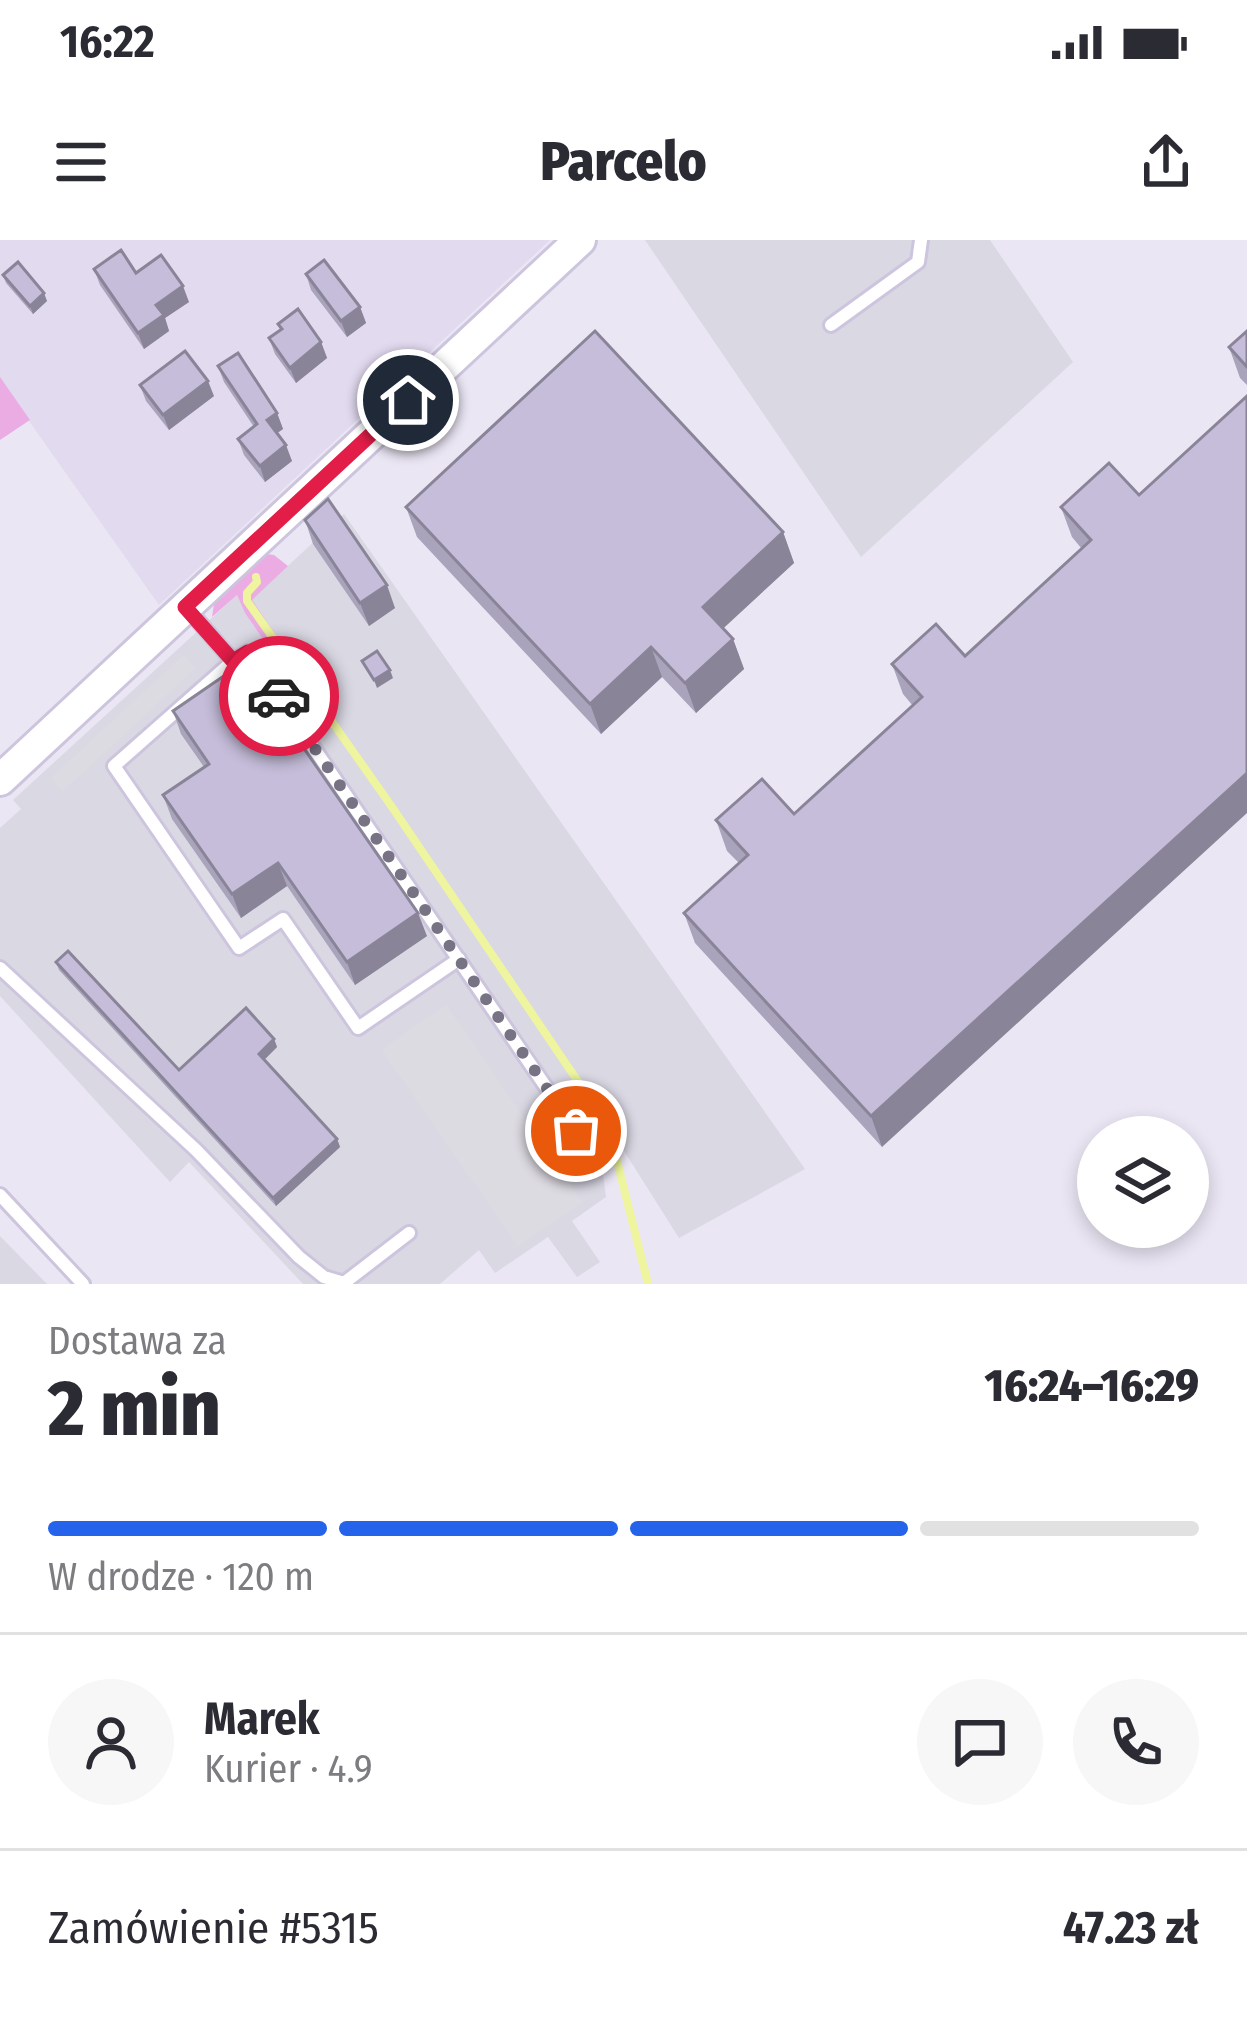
<!DOCTYPE html>
<html lang="pl">
<head>
<meta charset="utf-8">
<style>
  :root { --surface:#fff; --page:#f7f7f7; --text:#2b2b33; --muted:#7c7c81; --line:#e1e1e2; --accent:#2563eb }
  body { margin:0; font-family:"Fira Sans Condensed",sans-serif; background:var(--page); color:var(--text); height:100vh; display:flex; flex-direction:column; font-size:45px; white-space:nowrap }
  * { box-sizing:border-box; margin:0 }
  p { font-size:39px; color:var(--muted) }
  .icon { flex:none; width:66px; height:66px; fill:none; stroke:currentColor; stroke-width:2; stroke-linecap:round; stroke-linejoin:round }
  .map { position:relative; height:1044px; overflow:hidden }
  .panel { display:flex; flex-direction:column; background:var(--surface); flex:1 }
  .panel>* { flex:none }
  .controls { position:absolute; left:1077px; top:876px; display:grid; gap:24px }
  .controls a { display:grid; place-items:center; width:132px; height:132px; border-radius:50%; background:var(--surface); box-shadow:0 6px 18px #0003; font-size:60px }
  .pin { position:absolute; display:grid; place-items:center; width:102px; height:102px; color:#fff; margin:-51px; border:6px solid #fff; border-radius:50%; box-shadow:0 3px 12px #0007 }
  .courier { position:absolute; display:grid; place-items:center; width:120px; height:120px; margin:-60px; border:9px solid #e11d48; border-radius:50%; background:#fff; color:#222; box-shadow:0 3px 15px #0007 }
  .summary em { font-style:normal; font-weight:800 }
  .summary div { display:flex; flex-direction:column-reverse }
  .summary { display:flex; align-items:center; justify-content:space-between; height:204px; padding:0 48px }
  h1 { font-size:78px; font-weight:800; line-height:90px }
  .bar { display:grid; grid-template-columns:repeat(4,1fr); gap:18px 12px; align-content:center; height:144px; padding:0 48px }
  .bar i { height:15px; border-radius:9px; background:var(--line) }
  .bar .current { background:var(--accent) }
  .bar p { grid-column:span 4 }
  .line { display:flex; align-items:center; gap:30px; padding:0 48px; border-top:3px solid var(--line) }
  .line div { flex:1 }
  .round { display:grid; place-items:center; flex:none; width:126px; height:126px; border-radius:63px; background:var(--page) }
  .status { display:flex; justify-content:space-between; align-items:center; height:84px; padding:0 60px; background:var(--surface); direction:ltr }
  .status svg { height:33px; fill:currentColor }
  header { display:flex; justify-content:space-between; align-items:center; height:156px; padding:0 48px; background:var(--surface); font-size:54px; font-weight:800 }
  .map>svg:first-child { display:block }
  .residential { fill:#e2daef }
  .industrial { fill:#dad8e3 }
  .green { fill:#ebace3 }
  .parking { fill:#dddbe2 }
  .lines { fill:none; stroke-linecap:round; stroke-linejoin:round }
  .stream { stroke:#eef59e; stroke-width:8 }
  .service-casing { stroke:#cdc5de; stroke-width:18 }
  .tertiary-casing { stroke:#cdc5de; stroke-width:36 }
  .service { stroke:#fff; stroke-width:12 }
  .tertiary { stroke:#fff; stroke-width:30 }
  .wall { fill:#a9a3bb }
  .shaded-wall { fill:#8a8498 }
  .building { fill:#c5bdd9; stroke:#8a8498; stroke-width:3 }
  .done { stroke:#787384; stroke-width:12; stroke-dasharray:0 21.6 }
  .route { stroke:#e11d48; stroke-width:15 }
</style>
</head>
<body>
<div class="status"><b>16:22</b><svg viewBox="0 0 49 12"><path d="M0 12V9h3v3zM5 12V6h3v6zM10 12V3h3v9zM15 12V0h3v12zM26 1h20v11H26zM47 4h2v5h-2z"/></svg></div>
<header><svg class="icon" aria-label="menu" viewBox="0 0 24 24"><path d="M4 6h16M4 12h16M4 18h16"/></svg>Parcelo<svg class="icon" aria-label="share" viewBox="0 0 24 24"><path d="M12 15V3M7 8l5-5 5 5M5 13v7h14v-7"/></svg></header>
<div class="map">
<svg width="1247" height="1044" viewBox="0 0 1247 1044">
  <rect width="100%" height="100%" fill="#ebe6f4"/>
  <path class="residential" d="M0,0h550l-391,365 -159,-225z"/>
  <path class="industrial" d="M645,0h345l83,122 -212,195z
    M344,274l461,655 -126,69 -72,-114 -6,4 -5,-6 10,75 -34,24 28,41 -23,15 -29,-40 -53,36 -16,-23 -39,34h-137l-114,-122 -19,20 -170,-186v-168l21,-19 -8,-9 224,-205 9,19 63,71 -58,-85z
    M0,996l47,48h-47z"/>
  <path class="green" d="M0,137l30,43 -30,20z
    M259,313l15,2 14,11 -36,34 58,85 -10,7 -55,-79 -8,-18 -25,22 3,-19z"/>
  <path class="parking" d="M184,415l11,13 -132,123 -12,-13z
    M446,765l136,197 -64,44 -136,-196z"/>
  <g class="lines">
    <path class="stream" d="M256,337l1,5 -10,11v8l145,206 210,310 15,44 31,123"/>
    <g class="service-casing">
      <path id="service" d="M831,85l87,-63 3,-22
        M186,367l47,54 15,-9 328,479
        M233,421l-119,105 125,182 44,-29 75,109 101,-69
        M0,728l196,182 103,107 25,20 20,6 65,-50
        M0,955l83,89"/>
    </g>
    <g class="tertiary-casing">
      <path id="tertiary" d="M0,540l580,-540"/>
    </g>
    <use href="#service" class="service"/>
    <use href="#tertiary" class="tertiary"/>
  </g>
  <path class="wall" d="M94,29l42,4 53,29 -24,16 4,13 -25,18 -44,-64z
    M306,34l54,33 6,16 -19,14 -36,-47z
    M3,35l44,26 -14,13 -27,-31z
    M278,84l43,18 6,16 -31,25 -21,-29 -6,-16 12,-7z
    M1247,91v54l-7,-7 -11,-31z
    M218,126l59,47 6,16 -6,4 15,28 -27,21 -21,-27 -6,-16 16,-12 -30,-45z
    M140,145l74,11 -45,34 -23,-29z
    M1139,255l-257,652 -187,-204 -11,-30 55,-50 -12,-12 -11,-31 78,-6 119,-108 -10,-12 -11,-30 73,-8 117,-107 -10,-12 -11,-30z
    M406,267l377,25 11,31 -71,65 10,11 11,30 -48,44 -34,-36 -61,57 -184,-197z
    M305,280l90,88 -26,18 -56,-82z
    M173,471l254,225 -72,49 -68,-99 -46,32 -69,-99 -9,-24 41,-28 -23,-33z
    M56,722l123,108 95,-31 3,8 -13,13 73,79 3,8 -64,59 -217,-236z"/>
  <path class="shaded-wall" d="M183,46l6,16 -24,16 4,13 -25,18 -6,-16 18,-28z
    M44,53l3,8 -14,13 -3,-8z
    M360,67l6,16 -19,14 -6,-16z
    M321,102l6,16 -31,25 -6,-15z
    M208,141l6,15 -45,34 -6,-15z
    M277,173l6,16 -10,7 -6,-16z
    M286,205l6,16 -27,21 -5,-16z
    M783,292l11,31 -80,74 -11,-30z
    M387,345l8,23 -26,18 -9,-23z
    M733,399l11,30 -48,44 -11,-30z
    M651,407l11,30 -61,57 -11,-30z
    M390,430l3,8 -16,10 -3,-8z
    M1247,533v40l-365,334 -11,-31z
    M278,623l9,23 -46,32 -9,-24z
    M418,673l9,23 -72,49 -8,-23z
    M274,799l3,8 -15,15 -3,-8z
    M337,899l3,8 -64,59 -3,-8z"/>
  <path class="building" d="M121,10l15,23 25,-18 22,31 -27,19 8,10 -26,18 -44,-64z
    M324,20l36,47 -19,14 -35,-47z
    M18,22l26,31 -14,13 -27,-31z
    M298,69l23,33 -31,26 -21,-30 13,-9 -4,-5z
    M595,91l188,201 -80,75 30,32 -48,44 -34,-36 -61,57 -184,-197z
    M1247,91v36l-18,-20z
    M185,111l23,30 -45,34 -23,-30z
    M238,113l39,60 -10,7 19,25 -26,21 -22,-27 19,-15 -39,-58z
    M1247,156v377l-376,343 -187,-203 64,-58 -32,-35 46,-41 32,35 128,-117 -30,-33 44,-40 29,32 126,-116 -30,-33 48,-44 30,32z
    M328,259l59,86 -27,18 -55,-83z
    M377,411l13,19 -16,10 -12,-19z
    M244,422l174,251 -71,49 -69,-99 -46,31 -69,-99 46,-31 -36,-53z
    M68,711l111,119 67,-62 28,31 -15,15 78,85 -64,59 -217,-236z"/>
  <g class="lines">
    <path class="done" d="M279,456l297,435"/>
    <path class="route" d="M279,456l-31,-44 -15,9 -48,-54 223,-207"/>
  </g>
</svg>
<div class="controls">
<a><svg class="icon" aria-label="layers" viewBox="0 0 24 24"><path d="M12 4l9 5-9 5-9-5zM3 14l9 5 9-5"/></svg></a>
</div>
<div class="pin" style="left:576px;top:891px;background:#ea580c"><svg class="icon" aria-label="bag" viewBox="0 0 24 24"><path d="M5 8h14l-1 12H6zM9 8a3 3 0 0 1 6 0"/></svg></div>
<div class="pin" style="left:408px;top:160px;background:#1f2937"><svg class="icon" aria-label="home" viewBox="0 0 24 24"><path d="M3 11l9-7 9 7M6 9v11h12V9"/></svg></div>
<div class="courier" style="left:279px;top:456px"><svg class="icon" aria-label="car" viewBox="0 0 24 24"><path d="M5 17H2v-5l4-1 3-4h7l3 4 3 1v5h-3M9 17h6M6 11h13"/><circle cx="7" cy="17" r="2"/><circle cx="17" cy="17" r="2"/></svg></div>
</div>
<section class="panel">
<div class="summary"><div><h1>2 min</h1><p>Dostawa za</p></div><em>16:24–16:29</em></div>
<div class="bar"><i class="current"></i><i class="current"></i><i class="current"></i><i></i><p>W drodze · 120 m</p></div>
<div class="line" style="height:216px"><a class="round"><svg class="icon" aria-label="person" viewBox="0 0 24 24"><circle cx="12" cy="8" r="4"/><path d="M4 21q1-7 8-7t8 7"/></svg></a><div><b>Marek</b><p>Kurier · 4.9</p></div><a class="round"><svg class="icon" aria-label="chat" viewBox="0 0 24 24"><path d="M4 5h16v11H9l-5 4z"/></svg></a><a class="round"><svg class="icon" aria-label="phone" viewBox="0 0 24 24"><path d="M5 4h4l2 5-3 2q2 4 5 5l2-3 5 2v4C11 20 4 13 5 4z"/></svg></a></div>
<div class="line" style="height:156px"><div>Zamówienie #5315</div><b>47.23 zł</b></div>
</section>
</body>
</html>
